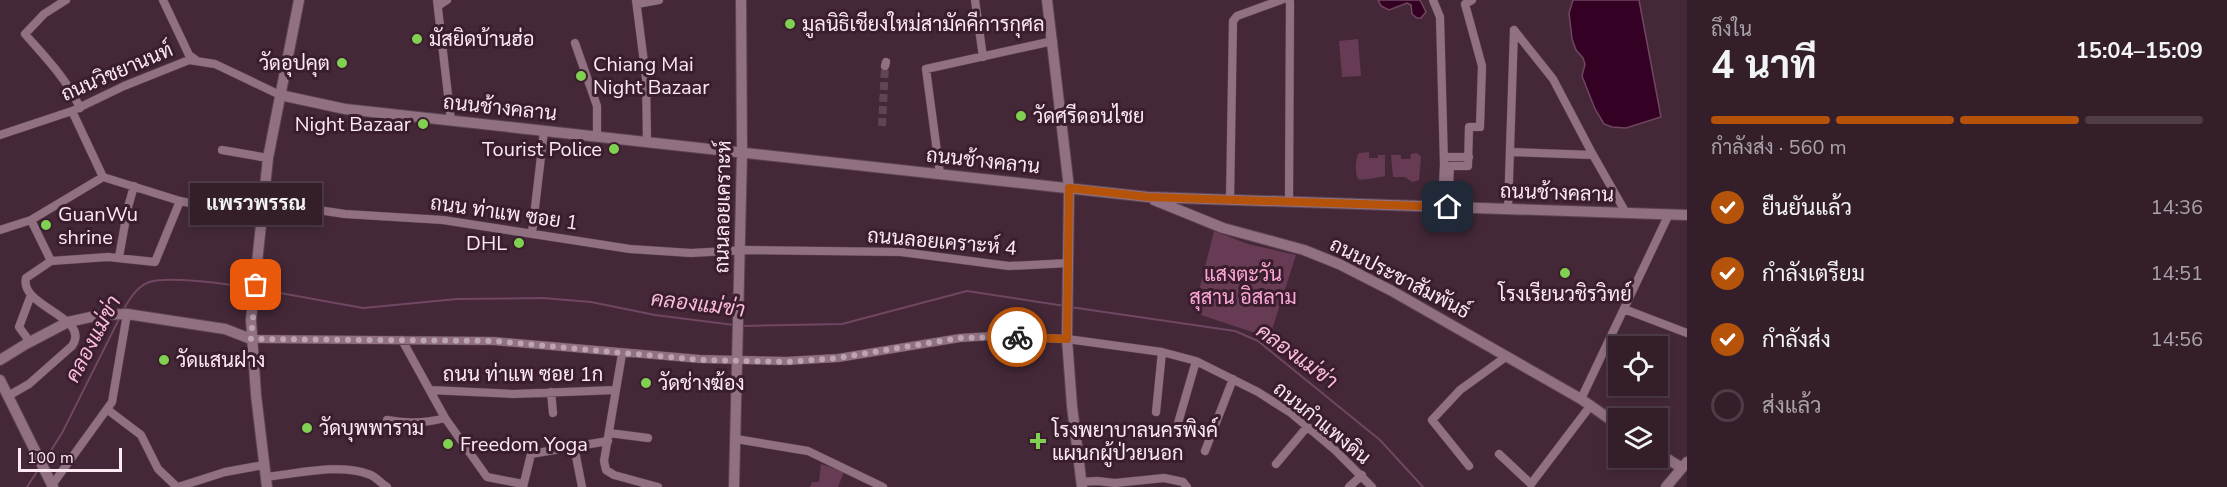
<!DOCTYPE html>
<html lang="th">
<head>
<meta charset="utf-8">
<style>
  :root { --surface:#331e2a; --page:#3e2b36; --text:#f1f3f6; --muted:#a9a2a8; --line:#4e3c47; --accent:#b45309 }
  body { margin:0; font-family:"Nunito Sans",Sarabun,sans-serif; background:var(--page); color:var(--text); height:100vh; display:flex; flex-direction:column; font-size:22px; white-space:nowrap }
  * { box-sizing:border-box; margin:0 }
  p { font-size:20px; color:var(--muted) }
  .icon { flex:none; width:33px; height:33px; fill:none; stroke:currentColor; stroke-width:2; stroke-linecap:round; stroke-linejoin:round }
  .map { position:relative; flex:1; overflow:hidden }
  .sheet { display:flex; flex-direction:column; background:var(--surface); width:540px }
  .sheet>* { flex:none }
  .controls { position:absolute; left:1608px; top:336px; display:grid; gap:12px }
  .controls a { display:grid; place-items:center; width:60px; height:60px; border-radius:0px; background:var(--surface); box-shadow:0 3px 9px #0003,0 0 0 2px var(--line); font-size:30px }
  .scale { position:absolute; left:18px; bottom:15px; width:104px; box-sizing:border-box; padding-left:6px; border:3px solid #fce9f2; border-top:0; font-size:16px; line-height:21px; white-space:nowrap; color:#fce9f2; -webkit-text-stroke:4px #3a1e2e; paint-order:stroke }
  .pin { position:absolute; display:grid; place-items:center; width:51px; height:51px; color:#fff; margin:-26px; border-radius:12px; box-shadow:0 3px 9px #0006 }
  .courier { position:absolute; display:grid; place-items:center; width:60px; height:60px; margin:-30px; border:4px solid #b45309; border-radius:50%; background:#fff; color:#222; box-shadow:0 2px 8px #0007 }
  .bubble { position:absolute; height:42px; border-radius:0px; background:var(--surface); box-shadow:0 3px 9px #0003,0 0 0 2px var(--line); font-size:20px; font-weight:700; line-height:42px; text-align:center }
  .summary em { font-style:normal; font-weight:700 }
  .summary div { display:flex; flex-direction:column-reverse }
  .summary { display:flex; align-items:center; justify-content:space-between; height:102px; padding:0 24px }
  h1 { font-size:39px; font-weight:700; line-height:45px }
  .bar { display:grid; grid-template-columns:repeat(4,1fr); gap:9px 6px; align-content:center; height:72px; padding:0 24px }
  .bar i { height:8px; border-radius:4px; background:var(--line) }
  .bar .selected { background:var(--accent) }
  .bar p { grid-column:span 4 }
  ol { padding:0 24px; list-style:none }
  li { display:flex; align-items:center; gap:18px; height:66px }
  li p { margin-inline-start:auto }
  li .icon { padding:6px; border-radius:50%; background:var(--accent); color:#fff; stroke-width:4 }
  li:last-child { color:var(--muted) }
  li i { width:33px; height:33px; border:3px solid var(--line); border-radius:50% }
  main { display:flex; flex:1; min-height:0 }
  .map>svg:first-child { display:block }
  .green { fill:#683b54 }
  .water { fill:#340023; stroke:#704661; stroke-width:1.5 }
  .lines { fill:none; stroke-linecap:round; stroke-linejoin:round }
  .stream { stroke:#704661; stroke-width:2 }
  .street-tunnel { stroke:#604554; stroke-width:8; stroke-dasharray:8 4; stroke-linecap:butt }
  .street-casing { stroke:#5c4452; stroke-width:9 }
  .secondary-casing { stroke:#5c4452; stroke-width:12 }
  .street { stroke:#917081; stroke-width:8 }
  .secondary { stroke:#917081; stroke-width:10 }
  .done { stroke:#bca5b1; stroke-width:6; stroke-dasharray:0 10.8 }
  .route { stroke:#b45309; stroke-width:8 }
  .poi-dot { fill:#80d051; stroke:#3a1e2e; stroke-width:2 }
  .labels { text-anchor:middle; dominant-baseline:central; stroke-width:6; stroke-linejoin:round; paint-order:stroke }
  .poi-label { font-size:20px; fill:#fce9f2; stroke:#3a1e2e; text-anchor:start }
  .street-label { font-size:20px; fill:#fce9f2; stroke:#3a1e2e }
  .park-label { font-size:20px; fill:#fca7d6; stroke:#3a1e2e }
  .water-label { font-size:21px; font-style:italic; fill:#fbbbdd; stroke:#3a1e2e }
</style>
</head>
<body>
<main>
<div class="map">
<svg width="1687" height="487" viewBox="0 0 1687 487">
  <rect width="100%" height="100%" fill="#442838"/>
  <path class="green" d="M1358,39l3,37 -19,1 -3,-36z
    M1369,152v6h9v-3h7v21c-6,1 -22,5 -27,3 -3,-7 -3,-20 1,-26z
    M1417,153l4,4 -2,23 -7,2 -7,-5h-12l-2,-22h10v4h9l1,-5z
    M1214,231l34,13 48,11 -28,87 -13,-9 -54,-18 -2,-24z
    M821,464l23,8 -6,15h-28l2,-5h7z"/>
  <path class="water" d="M1378,0h42l6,12 -5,6h-4l-5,-4 -1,-9 -4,-2 -18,7 -8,-4z
    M1573,0h66l22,117 -35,11 -14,-1 -8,-3 -9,-15 -13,-33 3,-12 -2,-6 -7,-8 -4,-11 -3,-26z"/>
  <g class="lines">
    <path class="stream" d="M258,289l105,19 94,-9 86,-1 48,4 64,13 79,10
      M1070,307l165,24 23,10 122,99 43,47
      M123,311c4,-9 14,-24 24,-28 17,-8 82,1 103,5
      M743,326l99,-2 125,-33 98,15
      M45,460l17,-27 57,-114
      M27,487l13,-20"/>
    <path class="street-tunnel" d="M882,126l3,-60"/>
    <g class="street-casing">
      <path id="street" d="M66,0l-22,14 -19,20c20,23 42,45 55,74
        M163,0l26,55 7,5
        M437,0l14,121
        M636,0l10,78 1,64
        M975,0l8,57
        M1288,0l2,2 -1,200
        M1433,0l7,17 4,147 -2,43
        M637,4l22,-4
        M438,6l9,-6
        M1514,30l39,49 40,76 33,58
        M575,43l22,63v31
        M885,66l1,-4
        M72,111l31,66
        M0,135l72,-24 52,-25 65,-26 26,4 65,31
        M222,150l46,8
        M1510,152l83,3
        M1444,157h25
        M940,174l-14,-105 127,-28
        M1230,200l3,-179 4,-5 44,-16
        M264,202l81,12 98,6 187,29 61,4 55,-3 155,2 108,14 60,-3
        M1448,207l2,-41h18l1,-39h11l2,-61 -17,-62 7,-4
        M1508,209l6,-179
        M31,220l20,41
        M0,230l31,-10 72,-43 77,24 30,6 53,3
        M532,233l12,-102
        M119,257l9,-50 6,-21
        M1624,309l63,24
        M251,339l243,2 206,18 86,2 52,-3 122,-20 33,-2 74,3 95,13 34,9 62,31 33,21 44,37 37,37
        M402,340l43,78 42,59 36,7
        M30,342l-11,-15 12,-32
        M622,354l-18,107 2,9 8,5 44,12
        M430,390l83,4 103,-4
        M551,392l2,21
        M8,396l21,-12 43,-38c20,-29 -53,-39 -46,-68l25,-17 57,-4 47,5 25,-61
        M1581,399l88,-185
        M108,410l33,25 17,34 19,18
        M1156,412l6,-60
        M387,420c19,4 39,3 58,-2
        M1176,430l20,-69
        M609,433l39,5
        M736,439l72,12 75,36
        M574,446l8,41
        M1205,451l28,-72
        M1499,454l32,30 60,-79
        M1276,464l31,-37
        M1469,466l-37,-46 28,-30 47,-34
        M265,477c31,-3 74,-14 103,-3 8,2 12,9 19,13
        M1081,482l16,-1 18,2 49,-5 19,4 4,5
        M52,485l60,-83 15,-88
        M178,487l47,-15 39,-7
        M523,487l8,-33 77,-13
        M1349,487l13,-12"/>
    </g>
    <g class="secondary-casing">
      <path id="secondary" d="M1047,0l22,188 -2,151 5,67 10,81
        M280,95l65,14 803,88 539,18
        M1154,200l69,28 81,22 35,14 53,27 189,108 37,26
        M0,360l26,-16 42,-22 32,-7 27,-1 98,15 26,10
        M0,380l53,107
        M1658,453l24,15
        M267,487l-11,-92 -5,-75 17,-162 31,-158
        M734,487l8,-334 -1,-153
        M1666,487l21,-25"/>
    </g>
    <use href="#street" class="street"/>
    <use href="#secondary" class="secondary"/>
  </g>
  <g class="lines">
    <path class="done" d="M256,285l-5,54 243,2 206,19 86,2 52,-4 122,-20 57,-1"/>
    <path class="route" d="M1017,337l50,2 2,-151 79,9 300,10"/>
  </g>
  <g class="poi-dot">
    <circle cx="790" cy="24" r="6"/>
    <circle cx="417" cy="39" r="6"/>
    <circle cx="342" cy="63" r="6"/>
    <circle cx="581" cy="76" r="6"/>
    <circle cx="1021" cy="116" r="6"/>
    <circle cx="423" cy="124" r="6"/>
    <circle cx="614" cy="149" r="6"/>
    <circle cx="46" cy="225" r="6"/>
    <circle cx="519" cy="243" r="6"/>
    <circle cx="1565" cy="273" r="6"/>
    <circle cx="164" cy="360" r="6"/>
    <circle cx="646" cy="383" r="6"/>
    <circle cx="307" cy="428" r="6"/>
    <path d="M1035 432h6v6h6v6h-6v6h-6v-6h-6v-6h6z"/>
    <circle cx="448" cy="444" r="6"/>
  </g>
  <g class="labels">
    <g class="poi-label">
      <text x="802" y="24">มูลนิธิเชียงใหม่สามัคคีการกุศล</text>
      <text x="429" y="39">มัสยิดบ้านฮ่อ</text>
      <text x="330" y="63" text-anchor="end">วัดอุปคุต</text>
      <text x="593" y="64">Chiang Mai<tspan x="593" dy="23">Night Bazaar</tspan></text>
      <text x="1033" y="116">วัดศรีดอนไชย</text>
      <text x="411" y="124" text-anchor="end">Night Bazaar</text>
      <text x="602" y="149" text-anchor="end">Tourist Police</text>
      <text x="58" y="214">GuanWu<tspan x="58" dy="23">shrine</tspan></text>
      <text x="507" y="243" text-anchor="end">DHL</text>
      <text x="1565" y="294" text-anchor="middle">โรงเรียนวชิรวิทย์</text>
      <text x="176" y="360">วัดแสนฝาง</text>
      <text x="658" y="383">วัดช่างฆ้อง</text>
      <text x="319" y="428">วัดบุพพาราม</text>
      <text x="1052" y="430">โรงพยาบาลนครพิงค์<tspan x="1052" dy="23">แผนกผู้ป่วยนอก</tspan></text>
      <text x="460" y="444">Freedom Yoga</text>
    </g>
    <g class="street-label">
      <text transform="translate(117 72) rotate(-23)">ถนนวิชยานนท์</text>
      <text transform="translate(500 108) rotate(6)">ถนนช้างคลาน</text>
      <text transform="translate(983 161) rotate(6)">ถนนช้างคลาน</text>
      <text transform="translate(1557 193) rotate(2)">ถนนช้างคลาน</text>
      <text transform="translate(723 207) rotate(-89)">ถนนลอยเคราะห์</text>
      <text transform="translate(504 213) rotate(8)">ถนน ท่าแพ ซอย 1</text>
      <text transform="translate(942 242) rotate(5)">ถนนลอยเคราะห์ 4</text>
      <text transform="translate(1400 278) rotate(27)">ถนนประชาสัมพันธ์</text>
      <text x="523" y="374">ถนน ท่าแพ ซอย 1ก</text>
      <text transform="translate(1322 423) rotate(39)">ถนนกำแพงดิน</text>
    </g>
    <g class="park-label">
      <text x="1243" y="274">แสงตะวัน<tspan x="1243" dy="23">สุสาน อิสลาม</tspan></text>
    </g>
    <g class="water-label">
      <text transform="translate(698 304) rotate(7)">คลองแม่ข่า</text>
      <text transform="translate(93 339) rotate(-62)">คลองแม่ข่า</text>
      <text transform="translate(1297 356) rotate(36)">คลองแม่ข่า</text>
    </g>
  </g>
</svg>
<div class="controls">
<a><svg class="icon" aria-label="locate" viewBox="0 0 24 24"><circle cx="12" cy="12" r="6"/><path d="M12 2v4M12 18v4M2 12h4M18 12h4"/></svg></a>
<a><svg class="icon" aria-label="layers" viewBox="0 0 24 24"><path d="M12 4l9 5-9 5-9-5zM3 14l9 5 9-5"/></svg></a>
</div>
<div class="scale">100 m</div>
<div class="pin" style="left:256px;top:285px;background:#ea580c"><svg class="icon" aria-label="bag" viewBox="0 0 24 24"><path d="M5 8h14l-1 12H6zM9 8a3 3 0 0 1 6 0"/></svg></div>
<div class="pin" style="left:1448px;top:207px;background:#1f2937"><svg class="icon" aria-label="home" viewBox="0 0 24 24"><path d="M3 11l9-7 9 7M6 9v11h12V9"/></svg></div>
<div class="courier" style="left:1017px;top:337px"><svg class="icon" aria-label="bike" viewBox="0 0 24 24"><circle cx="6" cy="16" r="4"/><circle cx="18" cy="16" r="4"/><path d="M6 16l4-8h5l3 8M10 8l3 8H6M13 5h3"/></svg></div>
<div class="bubble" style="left:190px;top:183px;width:132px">แพรวพรรณ</div>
</div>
<section class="sheet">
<div class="summary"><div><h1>4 นาที</h1><p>ถึงใน</p></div><em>15:04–15:09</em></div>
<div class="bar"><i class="selected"></i><i class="selected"></i><i class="selected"></i><i></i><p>กำลังส่ง · 560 m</p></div>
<ol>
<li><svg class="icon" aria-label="check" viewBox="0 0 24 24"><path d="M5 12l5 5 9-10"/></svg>ยืนยันแล้ว<p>14:36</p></li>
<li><svg class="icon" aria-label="check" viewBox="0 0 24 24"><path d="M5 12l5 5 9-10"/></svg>กำลังเตรียม<p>14:51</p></li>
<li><svg class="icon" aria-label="check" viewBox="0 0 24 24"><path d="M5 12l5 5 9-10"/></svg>กำลังส่ง<p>14:56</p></li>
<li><i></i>ส่งแล้ว</li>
</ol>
</section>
</main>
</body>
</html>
